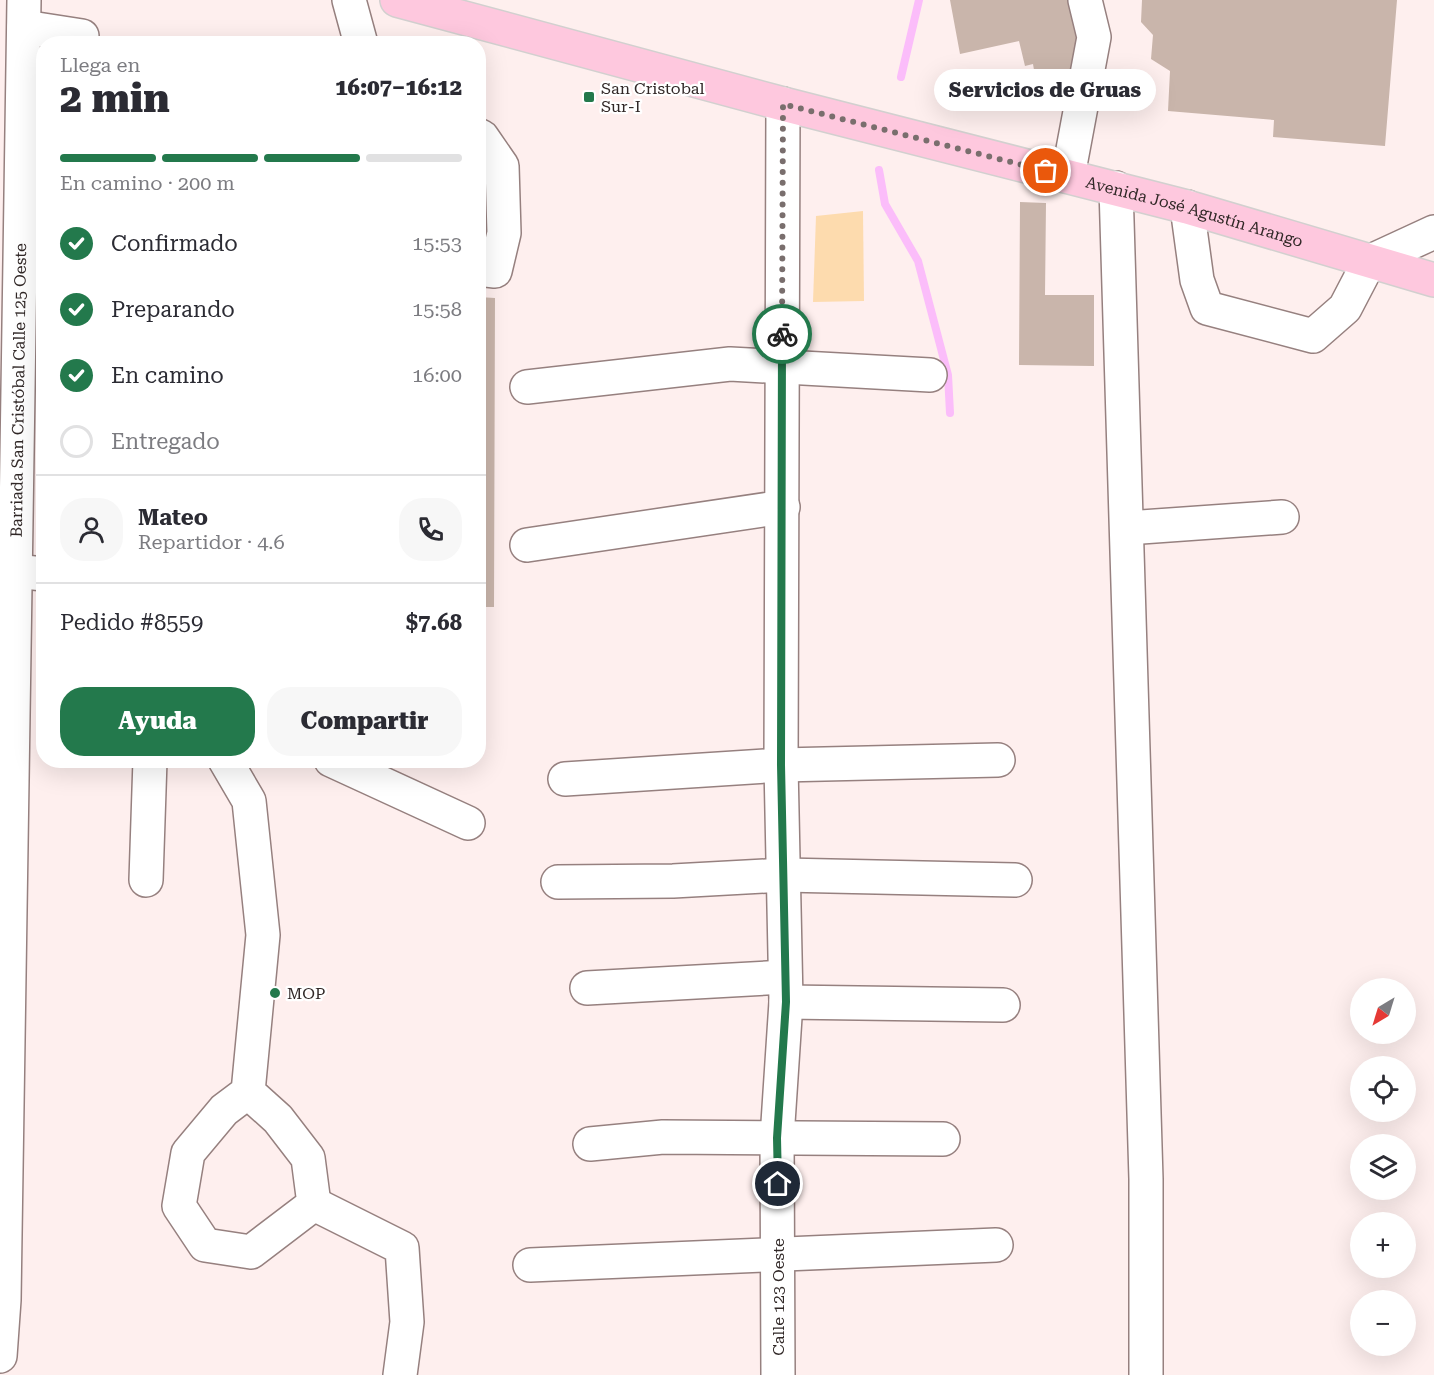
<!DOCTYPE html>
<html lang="es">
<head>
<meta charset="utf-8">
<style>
  :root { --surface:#fff; --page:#f7f7f7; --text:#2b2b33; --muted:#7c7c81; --line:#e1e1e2; --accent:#23794c }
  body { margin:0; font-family:"Roboto Serif",serif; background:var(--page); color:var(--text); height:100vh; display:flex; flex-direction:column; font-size:22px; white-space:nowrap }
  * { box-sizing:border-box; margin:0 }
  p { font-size:20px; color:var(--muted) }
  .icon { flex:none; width:33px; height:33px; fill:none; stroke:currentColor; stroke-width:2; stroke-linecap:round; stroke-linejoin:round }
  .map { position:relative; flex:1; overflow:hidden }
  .side { position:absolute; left:36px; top:36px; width:450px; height:732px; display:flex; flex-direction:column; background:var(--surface); border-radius:24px; box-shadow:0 6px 24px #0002 }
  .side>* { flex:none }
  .needle { width:39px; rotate:218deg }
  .fabs { position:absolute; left:1350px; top:978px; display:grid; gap:12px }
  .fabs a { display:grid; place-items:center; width:66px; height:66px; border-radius:50%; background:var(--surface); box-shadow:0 6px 24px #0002; font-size:30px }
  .pin { position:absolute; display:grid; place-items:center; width:51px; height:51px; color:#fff; margin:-26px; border:3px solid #fff; border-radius:50%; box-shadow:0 2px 6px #0007 }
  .courier { position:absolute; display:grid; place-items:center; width:60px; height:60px; margin:-30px; border:4px solid #23794c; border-radius:50%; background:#fff; color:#222; box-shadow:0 2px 8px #0007 }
  .bubble { position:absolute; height:42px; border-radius:21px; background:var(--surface); box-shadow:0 6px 24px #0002; font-size:20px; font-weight:800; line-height:42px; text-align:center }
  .head em { font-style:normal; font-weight:800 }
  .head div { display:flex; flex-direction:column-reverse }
  .head { display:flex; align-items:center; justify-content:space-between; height:102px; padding:0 24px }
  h1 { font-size:39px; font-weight:800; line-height:45px }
  .bar { display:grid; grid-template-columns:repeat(4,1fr); gap:9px 6px; align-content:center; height:72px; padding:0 24px }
  .bar i { height:8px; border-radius:4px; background:var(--line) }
  .bar .active { background:var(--accent) }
  .bar p { grid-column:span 4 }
  .line { display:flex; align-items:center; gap:15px; padding:0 24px; border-top:2px solid var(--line) }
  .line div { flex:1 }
  .round { display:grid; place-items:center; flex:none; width:63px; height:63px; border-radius:24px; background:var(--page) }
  ol { padding:0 24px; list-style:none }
  li { display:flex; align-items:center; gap:18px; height:66px }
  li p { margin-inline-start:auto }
  li .icon { padding:6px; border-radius:50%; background:var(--accent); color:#fff; stroke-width:4 }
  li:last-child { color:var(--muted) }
  li i { width:33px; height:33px; border:3px solid var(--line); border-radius:50% }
  .action { display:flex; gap:12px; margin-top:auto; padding:12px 24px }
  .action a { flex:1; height:69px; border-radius:24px; background:var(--accent); color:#fff; font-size:24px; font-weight:800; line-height:69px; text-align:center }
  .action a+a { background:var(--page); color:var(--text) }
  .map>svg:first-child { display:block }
  .green { fill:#fddbae }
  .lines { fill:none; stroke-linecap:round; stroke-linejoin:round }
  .stream { stroke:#fbbdfa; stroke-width:8 }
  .building { fill:#c9b5ab }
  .minor-casing { stroke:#96807f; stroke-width:36 }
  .major-casing { stroke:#d2d0cf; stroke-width:36 }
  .minor { stroke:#fff; stroke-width:33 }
  .major { stroke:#fec8de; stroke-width:33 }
  .done { stroke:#796e6d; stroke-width:6; stroke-dasharray:0 10.8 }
  .route { stroke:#23794c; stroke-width:8 }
  .poi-dot { fill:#23794c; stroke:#fff; stroke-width:2 }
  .labels { text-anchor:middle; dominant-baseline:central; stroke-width:4.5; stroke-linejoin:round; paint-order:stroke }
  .poi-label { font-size:16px; fill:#312827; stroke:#fff; text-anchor:start }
  .street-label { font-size:16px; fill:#312827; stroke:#fff }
</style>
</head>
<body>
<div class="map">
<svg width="1434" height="1375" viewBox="0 0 1434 1375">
  <rect width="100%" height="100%" fill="#feefee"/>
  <path class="green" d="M863,211l1,90 -51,1 3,-86z"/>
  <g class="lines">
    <path class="stream" d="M901,77l18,-77
      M879,170l6,34 33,57 30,114 2,38"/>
  </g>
  <path class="building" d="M950,0h118l12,52 -8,27 -38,-9 -1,-6 -8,2 -6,-25 -59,13z
    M1142,0h255l-12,146 -112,-9 1,-17 -106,-9 2,-40 -19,-12 2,-24 -12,-13z
    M478,171l39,18 -20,23 -19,39z
    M1020,202l26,1 -1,92h49v71l-75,-1z
    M478,297l17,1 -1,309h-16z"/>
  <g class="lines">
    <g class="minor-casing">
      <g id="minor">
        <path d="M349,0l12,44"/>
        <path d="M24,27l58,9"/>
        <path d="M478,135l4,2 20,29 2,67 -9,38 -17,-2"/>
        <path d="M1068,176l26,-139 -9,-37"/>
        <path d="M1116,188l30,991v196"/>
        <path d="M1187,207l10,73 10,28 106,28 32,-28 24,-46 65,-30"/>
        <path d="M527,387l203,-23 200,11"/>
        <path d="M1127,528l155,-11"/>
        <path d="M527,545l256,-38"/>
        <path d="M14,571l30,3"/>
        <path d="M225,760l24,41 14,134 -15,157 -24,18 -36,43 -9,53 26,39 46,7 63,-48 -6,-46 -30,-39 -30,-27"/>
        <path d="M331,760l137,63"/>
        <path d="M565,779l216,-14 217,-5"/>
        <path d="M146,880l4,-120"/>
        <path d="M558,882l115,-1 111,-6 231,5"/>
        <path d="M587,988l198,-11"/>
        <path d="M786,1002l217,3"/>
        <path d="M590,1144l73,-7 280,2"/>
        <path d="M314,1204l88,44 5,74 -7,53"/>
        <path d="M530,1265l466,-20"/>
        <path id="s1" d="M0,1356l4,-56 20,-1300"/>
        <path d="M778,1375l-1,-237 9,-136 -5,-237 2,-661"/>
      </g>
    </g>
    <g class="major-casing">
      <g id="major">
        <path id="s2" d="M397,0l386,104 404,103 247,73"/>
      </g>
    </g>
    <use href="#minor" class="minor"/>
    <use href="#major" class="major"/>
  </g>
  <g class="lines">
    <path class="done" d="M782,334l1,-230 263,67"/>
    <path class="route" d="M778,1184l-1,-46 9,-136 -5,-237 1,-431"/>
  </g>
  <g class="poi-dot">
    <rect x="583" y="91" width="12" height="12" rx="3"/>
    <circle cx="275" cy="993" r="6"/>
  </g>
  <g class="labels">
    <g class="poi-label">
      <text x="601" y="88">San Cristobal<tspan x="601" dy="18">Sur-I</tspan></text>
      <text x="287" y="993">MOP</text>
    </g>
    <g class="street-label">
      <text stroke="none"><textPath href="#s2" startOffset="825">Avenida José Agustín Arango</textPath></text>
      <text stroke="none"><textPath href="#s1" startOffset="966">Barriada San Cristóbal Calle 125 Oeste</textPath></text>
      <text transform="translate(778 1297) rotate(-90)">Calle 123 Oeste</text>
    </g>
  </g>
</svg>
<div class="fabs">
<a><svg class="needle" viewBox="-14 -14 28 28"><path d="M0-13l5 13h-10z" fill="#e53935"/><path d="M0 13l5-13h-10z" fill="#7c7c81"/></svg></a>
<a><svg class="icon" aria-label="locate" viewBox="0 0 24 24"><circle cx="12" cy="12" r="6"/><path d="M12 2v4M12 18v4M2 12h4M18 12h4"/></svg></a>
<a><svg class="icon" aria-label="layers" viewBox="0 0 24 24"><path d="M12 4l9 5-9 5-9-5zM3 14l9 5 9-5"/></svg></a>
<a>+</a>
<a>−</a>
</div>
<div class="pin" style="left:1046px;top:171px;background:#ea580c"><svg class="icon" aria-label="bag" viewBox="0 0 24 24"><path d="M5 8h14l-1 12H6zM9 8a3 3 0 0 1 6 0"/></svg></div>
<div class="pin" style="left:778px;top:1184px;background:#1f2937"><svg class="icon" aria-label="home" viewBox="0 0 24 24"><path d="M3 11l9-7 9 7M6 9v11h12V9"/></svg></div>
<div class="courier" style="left:782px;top:334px"><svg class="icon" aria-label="bike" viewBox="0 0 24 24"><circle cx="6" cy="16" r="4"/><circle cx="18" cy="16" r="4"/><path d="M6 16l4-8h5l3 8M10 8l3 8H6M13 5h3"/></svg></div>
<div class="bubble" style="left:934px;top:69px;width:222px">Servicios de Gruas</div>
<section class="side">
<div class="head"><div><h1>2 min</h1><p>Llega en</p></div><em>16:07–16:12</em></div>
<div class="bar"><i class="active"></i><i class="active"></i><i class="active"></i><i></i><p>En camino · 200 m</p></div>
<ol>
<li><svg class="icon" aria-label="check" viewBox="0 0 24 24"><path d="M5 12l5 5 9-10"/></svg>Confirmado<p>15:53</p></li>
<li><svg class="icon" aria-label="check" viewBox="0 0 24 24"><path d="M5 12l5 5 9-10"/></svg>Preparando<p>15:58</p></li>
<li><svg class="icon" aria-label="check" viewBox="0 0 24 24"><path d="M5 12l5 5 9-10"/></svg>En camino<p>16:00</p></li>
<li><i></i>Entregado</li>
</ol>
<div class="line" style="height:108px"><a class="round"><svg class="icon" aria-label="person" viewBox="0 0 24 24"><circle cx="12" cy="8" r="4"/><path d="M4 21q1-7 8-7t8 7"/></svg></a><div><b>Mateo</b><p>Repartidor · 4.6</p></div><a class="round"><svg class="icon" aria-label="phone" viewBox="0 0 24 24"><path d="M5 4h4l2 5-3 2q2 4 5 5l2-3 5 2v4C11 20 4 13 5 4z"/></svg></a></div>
<div class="line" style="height:78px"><div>Pedido #8559</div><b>$7.68</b></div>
<div class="action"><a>Ayuda</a><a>Compartir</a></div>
</section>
</div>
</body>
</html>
